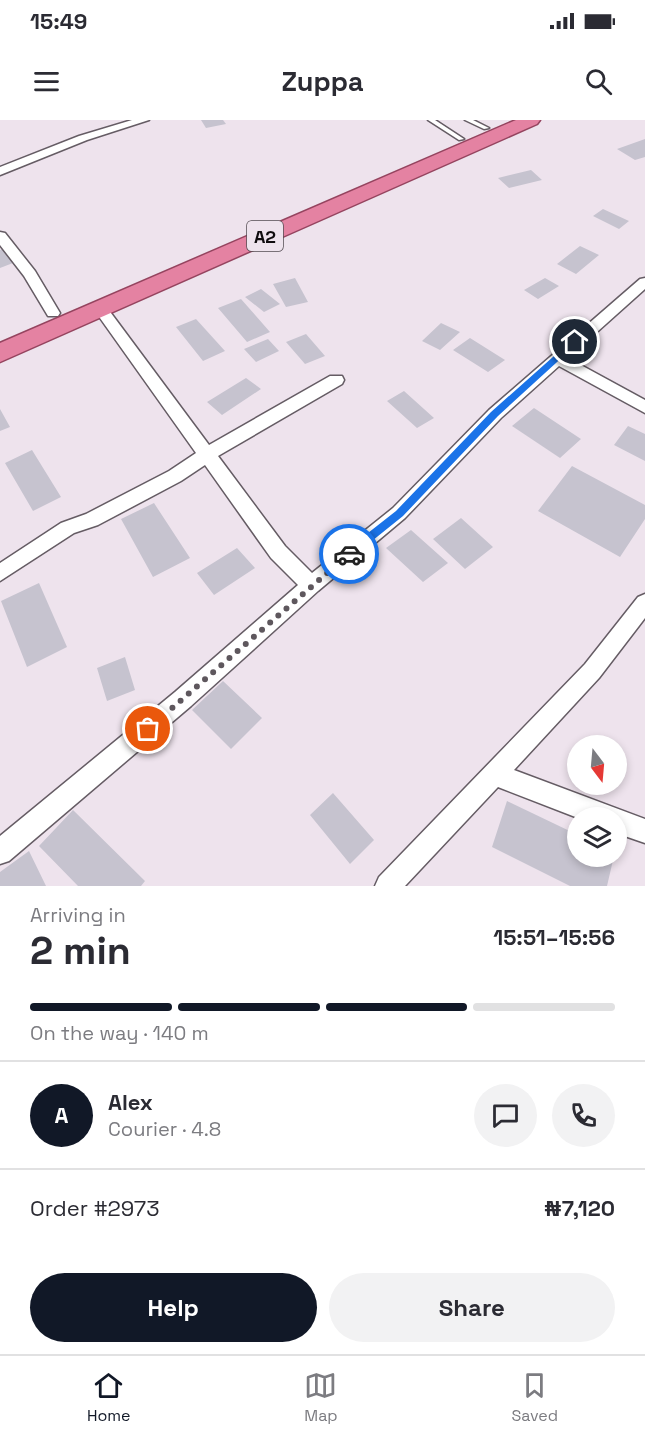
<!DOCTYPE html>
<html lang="en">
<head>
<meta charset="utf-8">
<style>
  :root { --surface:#fff; --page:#f2f2f3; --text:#2b2b33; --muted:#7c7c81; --line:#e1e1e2; --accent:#111827 }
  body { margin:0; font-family:"Space Grotesk",sans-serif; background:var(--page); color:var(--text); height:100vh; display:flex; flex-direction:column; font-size:22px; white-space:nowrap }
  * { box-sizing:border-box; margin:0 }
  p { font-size:20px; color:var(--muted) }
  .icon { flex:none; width:33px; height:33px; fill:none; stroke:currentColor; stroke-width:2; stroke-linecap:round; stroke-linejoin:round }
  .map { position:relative; height:766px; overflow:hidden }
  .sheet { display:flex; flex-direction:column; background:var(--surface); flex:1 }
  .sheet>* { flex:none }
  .needle { width:39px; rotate:164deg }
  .buttons { position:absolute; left:567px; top:615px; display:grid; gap:12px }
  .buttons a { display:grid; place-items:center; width:60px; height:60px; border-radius:50%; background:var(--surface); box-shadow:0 3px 9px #0003; font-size:30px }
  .pin { position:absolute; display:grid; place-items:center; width:51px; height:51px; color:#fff; margin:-26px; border:3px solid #fff; border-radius:50%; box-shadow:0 2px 6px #0007 }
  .courier { position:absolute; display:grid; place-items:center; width:60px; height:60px; margin:-30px; border:4px solid #1a73e8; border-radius:50%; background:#fff; color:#222; box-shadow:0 2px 8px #0007 }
  .overview em { font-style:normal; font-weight:700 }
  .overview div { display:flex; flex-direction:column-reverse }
  .overview { display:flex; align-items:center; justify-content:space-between; height:102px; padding:0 30px }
  h1 { font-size:39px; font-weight:700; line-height:45px }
  .bar { display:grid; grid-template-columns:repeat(4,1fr); gap:9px 6px; align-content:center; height:72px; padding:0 30px }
  .bar i { height:8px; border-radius:4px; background:var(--line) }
  .bar .current { background:var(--accent) }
  .bar p { grid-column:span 4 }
  .line { display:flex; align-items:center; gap:15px; padding:0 30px; border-top:2px solid var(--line) }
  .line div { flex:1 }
  .round { display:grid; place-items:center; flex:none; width:63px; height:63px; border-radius:32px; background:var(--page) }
  .action { display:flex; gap:12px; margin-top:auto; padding:12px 30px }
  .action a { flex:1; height:69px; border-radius:36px; background:var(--accent); color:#fff; font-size:24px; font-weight:700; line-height:69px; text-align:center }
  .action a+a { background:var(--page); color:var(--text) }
  .status { display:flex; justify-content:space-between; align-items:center; height:42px; padding:0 30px; background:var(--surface); direction:ltr }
  .status svg { height:16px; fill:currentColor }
  header { display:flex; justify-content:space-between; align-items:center; height:78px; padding:0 30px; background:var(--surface); font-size:27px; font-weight:700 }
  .tabs { display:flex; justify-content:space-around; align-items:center; height:84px; border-top:2px solid var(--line); background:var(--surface); font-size:16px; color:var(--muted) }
  .tabs a { display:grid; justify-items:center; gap:3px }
  .tabs .current { color:var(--accent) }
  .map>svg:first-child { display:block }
  .building { fill:#c6c3cf }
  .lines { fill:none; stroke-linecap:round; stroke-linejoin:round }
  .service-casing { stroke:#655c64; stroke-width:3 }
  .minor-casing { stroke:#655c64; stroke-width:3 }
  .trunk-casing { stroke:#95445f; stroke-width:3 }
  .service { fill:#fff; fill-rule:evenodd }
  .minor { fill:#fff; fill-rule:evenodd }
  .trunk { fill:#e482a2; fill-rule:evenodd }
  .route { fill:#1a73e8 }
  .done { stroke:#5e575d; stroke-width:6; stroke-dasharray:0 10.8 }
  .labels { text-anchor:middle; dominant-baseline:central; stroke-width:4.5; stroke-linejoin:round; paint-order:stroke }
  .shield { fill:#eee3ed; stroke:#534c52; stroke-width:1.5 }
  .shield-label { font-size:18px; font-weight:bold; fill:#100c0f }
</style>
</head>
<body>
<div class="status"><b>15:49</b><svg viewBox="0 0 49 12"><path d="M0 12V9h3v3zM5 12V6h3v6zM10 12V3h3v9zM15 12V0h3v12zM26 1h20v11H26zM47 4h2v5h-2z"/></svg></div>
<header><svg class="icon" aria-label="menu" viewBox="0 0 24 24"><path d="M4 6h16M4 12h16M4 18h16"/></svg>Zuppa<svg class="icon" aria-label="search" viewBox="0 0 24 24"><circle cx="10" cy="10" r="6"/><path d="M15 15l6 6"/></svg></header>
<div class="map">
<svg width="645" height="766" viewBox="0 0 645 766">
  <rect width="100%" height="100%" fill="#eee3ed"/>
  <path class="building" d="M201,0h22l3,4 -20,4z
    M645,19v18l-10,3 -18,-11z
    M531,50l11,10 -33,8 -11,-10z
    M603,89l26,12 -10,8 -26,-13z
    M580,126l19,9 -23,19 -19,-10z
    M2,129l11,14 -13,5v-18z
    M295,158l13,24 -22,5 -13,-23z
    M545,158l14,8 -21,13 -14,-9z
    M261,169l19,15 -16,8 -19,-15z
    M241,179l29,33 -23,10 -29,-34z
    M196,199l29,32 -22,10 -27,-34z
    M441,203l19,9 -20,18 -18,-9z
    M306,214l19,22 -20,8 -19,-22z
    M470,218l35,22 -17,12 -35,-22z
    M268,219l11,12 -23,11 -12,-13z
    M246,258l15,11 -39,26 -15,-13z
    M404,271l30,27 -17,10 -30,-27z
    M534,288l47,31 -21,19 -48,-32z
    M0,289l10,18 -10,4z
    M628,306l17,8v27l-31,-16z
    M32,330l29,47 -28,14 -28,-48z
    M572,346l73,39v14l-25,38 -82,-46z
    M154,383l36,55 -37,19 -32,-58z
    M461,398l32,29 -28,22 -32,-30z
    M411,410l37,33 -25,19 -37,-34z
    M237,428l18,20 -41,27 -17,-22z
    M39,463l28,64 -40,20 -26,-66z
    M125,537l10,33 -28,11 -10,-33z
    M223,561l39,37 -31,31 -39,-39z
    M333,673l41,47 -24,24 -40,-49z
    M507,681l71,34v21h36l-7,30h-37l-78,-39z
    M73,690l72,71 -4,5h-63l-39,-40z
    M29,731l17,35h-46v-14z"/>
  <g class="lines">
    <g class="service-casing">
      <path id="service" d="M428,0h7l29,19 -5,1z
        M465,0h8l16,8 -5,1z"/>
    </g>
    <g class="minor-casing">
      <path id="minor" d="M132,0h17l-62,20 -87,35v-8l79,-31z
        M0,112l5,1 30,38 25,42 -2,3h-10l-24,-40 -24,-31z
        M645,158v11l-77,69 77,42v13l-86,-47 -58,52 -96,100 -87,73 -127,115 -182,155 -9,3v-28l175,-144 123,-107 -27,-27 -66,-93 -24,16 -83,44 -24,8 -74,48v-18l61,-40 25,-9 83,-43 27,-18 -101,-142 -2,-3 2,-3h10l104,140 121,-69h12l2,4 -2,4 -124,72 67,90 27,27 81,-65 96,-98 151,-131z
        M645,474v24l-46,60 -85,92 131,49v24l-29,-10v-15h-38l-80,-31 -93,99h-30l4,-9 206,-213 53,-67z"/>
    </g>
    <g class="trunk-casing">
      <path id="trunk" d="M516,0h24l-3,4 -537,238v-19z"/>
    </g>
    <use href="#service" class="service"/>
    <use href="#minor" class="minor"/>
    <use href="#trunk" class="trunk"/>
  </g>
  <path class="route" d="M572,220l7,2 -81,74 -95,100 -51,41h-7v-6l51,-40 95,-99z"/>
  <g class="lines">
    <path class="done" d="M148,609l201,-175"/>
  </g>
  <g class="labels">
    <rect class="shield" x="247" y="101" width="36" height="30" rx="4.5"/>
    <g class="shield-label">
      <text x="265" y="116">A2</text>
    </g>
  </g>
</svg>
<div class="buttons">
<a><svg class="needle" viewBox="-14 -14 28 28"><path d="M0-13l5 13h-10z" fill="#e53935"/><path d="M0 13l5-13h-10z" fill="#7c7c81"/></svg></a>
<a><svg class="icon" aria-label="layers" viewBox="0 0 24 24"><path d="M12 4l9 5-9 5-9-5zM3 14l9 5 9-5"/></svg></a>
</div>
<div class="pin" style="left:148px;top:609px;background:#ea580c"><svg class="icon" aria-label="bag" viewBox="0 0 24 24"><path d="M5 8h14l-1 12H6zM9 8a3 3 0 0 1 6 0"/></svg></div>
<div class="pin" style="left:575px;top:222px;background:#1f2937"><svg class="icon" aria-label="home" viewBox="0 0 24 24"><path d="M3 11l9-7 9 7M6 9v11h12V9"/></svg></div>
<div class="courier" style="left:349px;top:434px"><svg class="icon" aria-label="car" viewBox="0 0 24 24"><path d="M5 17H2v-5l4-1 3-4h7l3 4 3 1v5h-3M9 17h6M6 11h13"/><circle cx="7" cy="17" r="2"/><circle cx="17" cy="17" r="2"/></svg></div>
</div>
<section class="sheet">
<div class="overview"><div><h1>2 min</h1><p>Arriving in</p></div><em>15:51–15:56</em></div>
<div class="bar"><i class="current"></i><i class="current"></i><i class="current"></i><i></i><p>On the way · 140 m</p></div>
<div class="line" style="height:108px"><b class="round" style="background:var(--accent);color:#fff">A</b><div><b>Alex</b><p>Courier · 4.8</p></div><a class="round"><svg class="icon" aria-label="chat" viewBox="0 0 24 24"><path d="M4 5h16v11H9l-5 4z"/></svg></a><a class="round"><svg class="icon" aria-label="phone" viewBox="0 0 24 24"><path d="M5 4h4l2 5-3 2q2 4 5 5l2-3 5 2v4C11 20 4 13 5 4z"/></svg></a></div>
<div class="line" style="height:78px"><div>Order #2973</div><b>₦7,120</b></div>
<div class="action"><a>Help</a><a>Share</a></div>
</section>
<nav class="tabs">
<a class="current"><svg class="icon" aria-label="home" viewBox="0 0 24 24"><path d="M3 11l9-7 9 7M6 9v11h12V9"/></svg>Home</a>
<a><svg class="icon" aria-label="map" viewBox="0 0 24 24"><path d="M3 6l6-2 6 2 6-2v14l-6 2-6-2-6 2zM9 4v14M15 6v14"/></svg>Map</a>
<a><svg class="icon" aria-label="saved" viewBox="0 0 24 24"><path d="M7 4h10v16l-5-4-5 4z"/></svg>Saved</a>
</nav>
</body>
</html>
